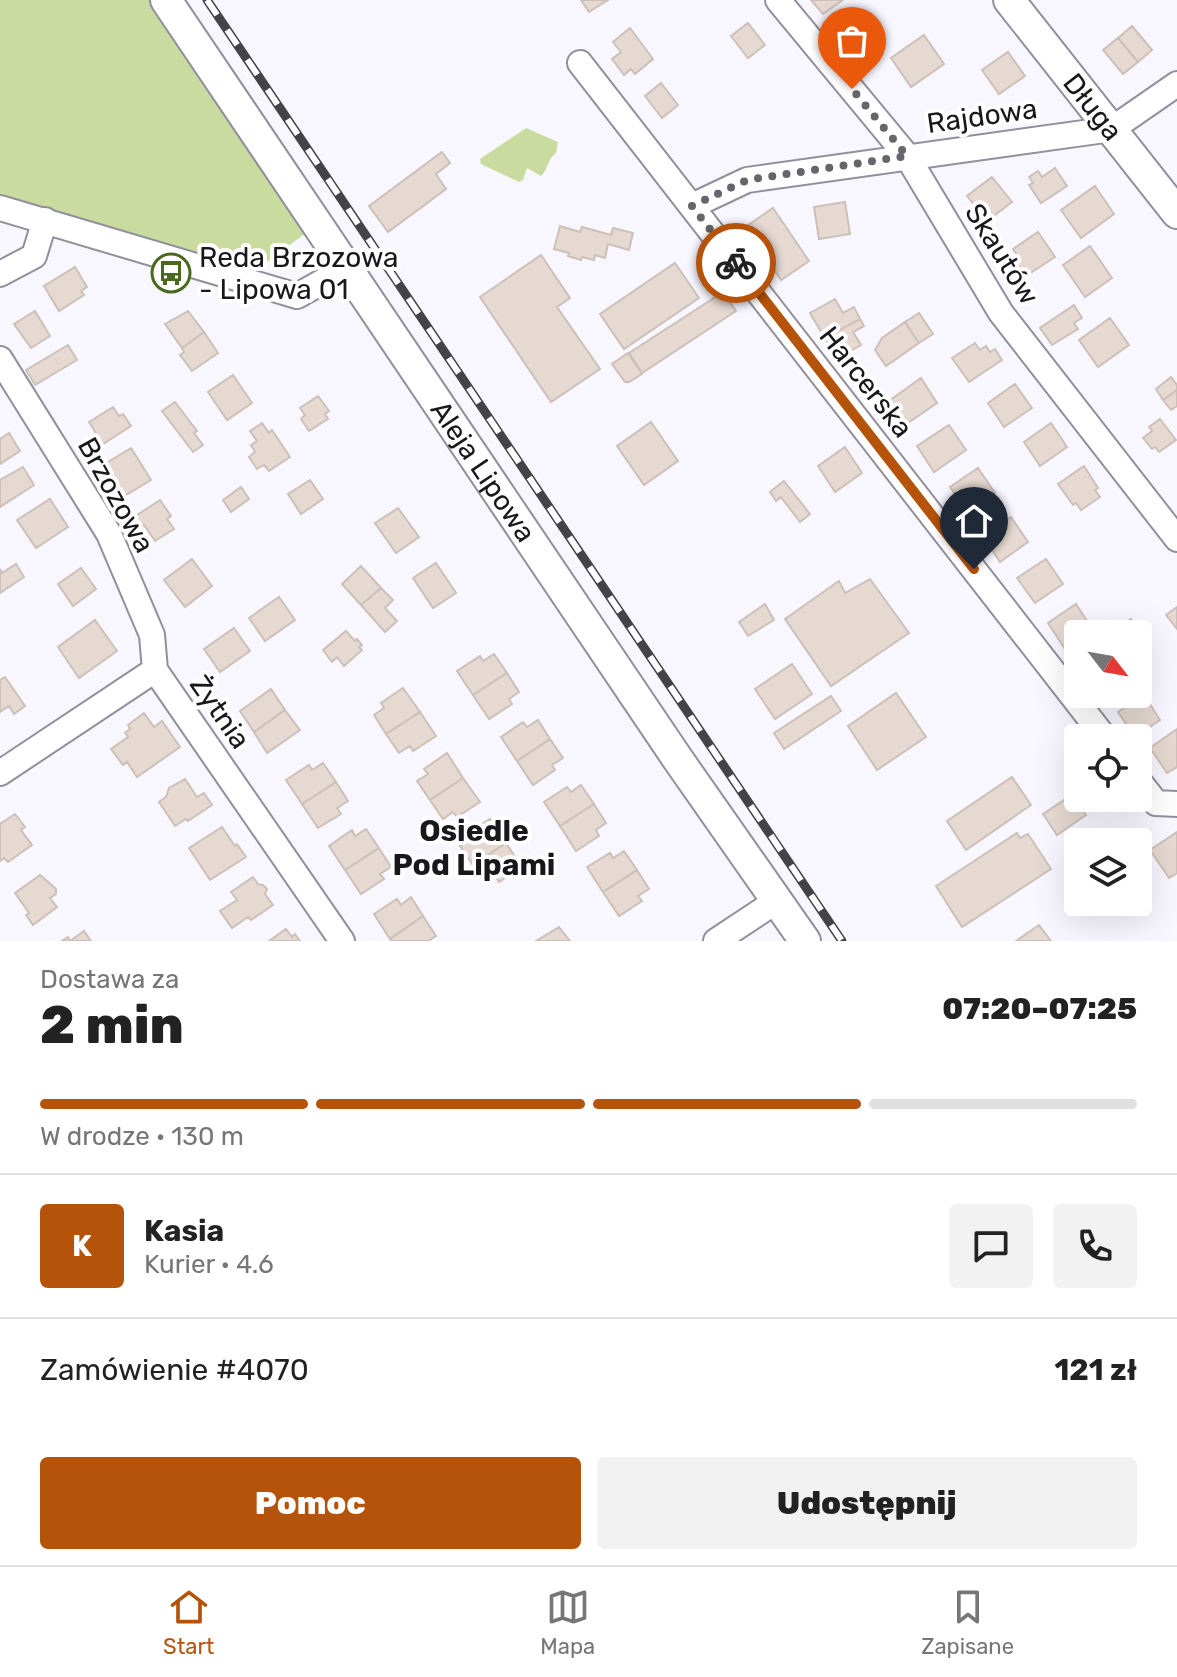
<!DOCTYPE html>
<html lang="pl">
<head>
<meta charset="utf-8">
<style>
  :root { --surface:#fff; --page:#f2f2f2; --text:#222; --muted:#767676; --line:#e0e0e0; --accent:#b45309 }
  body { margin:0; font-family:Rubik,sans-serif; background:var(--page); color:var(--text); height:100vh; display:flex; flex-direction:column; font-size:30px; white-space:nowrap }
  * { box-sizing:border-box; margin:0 }
  p { font-size:26px; color:var(--muted) }
  .icon { flex:none; width:44px; height:44px; fill:none; stroke:currentColor; stroke-width:2; stroke-linecap:round; stroke-linejoin:round }
  .map { position:relative; height:941px; overflow:hidden }
  .details { display:flex; flex-direction:column; background:var(--surface); flex:1 }
  .details>* { flex:none }
  .needle { width:52px; rotate:121deg }
  .fabs { position:absolute; left:1064px; top:620px; display:grid; gap:16px }
  .fabs a { display:grid; place-items:center; width:88px; height:88px; border-radius:8px; background:var(--surface); box-shadow:0 8px 32px #0002; font-size:40px }
  .pin { position:absolute; display:grid; place-items:center; width:68px; height:68px; color:#fff; margin:-82px -34px; border-radius:50% 50% 50% 0; rotate:-45deg; box-shadow:0 0 8px #0007 }
  .pin .icon { rotate:45deg }
  .courier { position:absolute; display:grid; place-items:center; width:80px; height:80px; margin:-40px; border:6px solid #b45309; border-radius:50%; background:#fff; color:#222; box-shadow:0 2px 10px #0007 }
  .headline em { font-style:normal; font-weight:800 }
  .headline div { display:flex; flex-direction:column-reverse }
  .headline { display:flex; align-items:center; justify-content:space-between; height:136px; padding:0 40px }
  h1 { font-size:52px; font-weight:800; line-height:60px }
  .bar { display:grid; grid-template-columns:repeat(4,1fr); gap:12px 8px; align-content:center; height:96px; padding:0 40px }
  .bar i { height:10px; border-radius:6px; background:var(--line) }
  .bar .selected { background:var(--accent) }
  .bar p { grid-column:span 4 }
  .line { display:flex; align-items:center; gap:20px; padding:0 40px; border-top:2px solid var(--line) }
  .line div { flex:1 }
  .round { display:grid; place-items:center; flex:none; width:84px; height:84px; border-radius:8px; background:var(--page) }
  .primary-button { display:flex; gap:16px; margin-top:auto; padding:16px 40px }
  .primary-button a { flex:1; height:92px; border-radius:8px; background:var(--accent); color:#fff; font-size:32px; font-weight:800; line-height:92px; text-align:center }
  .primary-button a+a { background:var(--page); color:var(--text) }
  .tabs { display:flex; justify-content:space-around; align-items:center; height:112px; border-top:2px solid var(--line); background:var(--surface); font-size:22px; color:var(--muted) }
  .tabs a { display:grid; justify-items:center; gap:4px }
  .tabs .selected { color:var(--accent) }
  .map>svg:first-child { display:block }
  .green { fill:#c9db9f }
  .building { fill:#e5d9d1; stroke:#cdc0b9; stroke-width:2 }
  .lines { fill:none; stroke-linecap:round; stroke-linejoin:round }
  .minor-casing { stroke:#918f9b; stroke-width:28 }
  .tertiary-casing { stroke:#918f9b; stroke-width:34 }
  .minor { stroke:#fff; stroke-width:24 }
  .tertiary { stroke:#fff; stroke-width:30 }
  .rail-casing { stroke:#444348; stroke-width:9 }
  .rail { stroke:#fff; stroke-width:6; stroke-dasharray:18; stroke-linecap:butt }
  .done { stroke:#66656b; stroke-width:8; stroke-dasharray:0 14.4 }
  .route { stroke:#b45309; stroke-width:10 }
  .labels { text-anchor:middle; dominant-baseline:central; stroke-width:8; stroke-linejoin:round; paint-order:stroke }
  .street-label { font-size:28px; fill:#18171b; stroke:#fff }
  .poi-label { font-size:28px; fill:#18171b; stroke:#fff; text-anchor:start }
  .neighbourhood-label { font-size:30px; font-weight:bold; fill:#18171b; stroke:#fff }
</style>
</head>
<body>
<div class="map">
<svg width="1177" height="941" viewBox="0 0 1177 941">
  <rect width="100%" height="100%" fill="#f8f7ff"/>
  <path class="green" d="M0,0h150l161,229 -56,42 -255,-77z
    M526,128l32,14 -2,11c-9,6 -7,16 -15,23l-14,-8 -4,12 -4,2 -38,-18 -1,-5z"/>
  <path class="building" d="M581,0h27l-19,12z
    M811,0h32l-20,14z
    M748,23l17,22 -17,13 -17,-22z
    M1132,26l20,24 -14,12 -20,-24z
    M630,28l23,31 -18,15 -4,-5 -7,6 -12,-16 9,-7 -8,-10z
    M924,35l20,29 -33,23 -20,-29z
    M1118,38l20,24 -15,12 -20,-24z
    M1008,52l17,24 -26,18 -17,-24z
    M661,83l17,22 -16,13 -17,-22z
    M442,152l8,11 -14,11 10,15 -58,43 -19,-26z
    M1055,168l12,18 -26,17 -12,-18 4,-2 -4,-6 9,-6 4,6z
    M992,177l20,25 -25,19 -20,-25z
    M1095,186l19,28 -33,24 -20,-28z
    M845,202l5,32 -31,5 -5,-32z
    M773,208l36,53 -28,19 -36,-53z
    M560,226l20,6 2,-5 29,8 2,-7 20,5 -4,17 -21,-6 -3,14 -10,-3 -1,5 -12,-3 -1,3 -13,-4 1,-3 -15,-4z
    M1038,232l17,25 -29,19 -10,-14 4,-3 -7,-10z
    M1090,246l22,32 -27,19 -22,-32z
    M541,255l29,43 -13,9 43,62 -49,33 -71,-105z
    M675,263l24,35 -75,51 -24,-35z
    M75,267l12,20 -6,4 3,4 -25,16 -15,-25z
    M723,292l13,19 -94,62 -13,-20z
    M835,299l8,14 11,-6 6,12 -20,11 -3,-4 -14,9 -13,-22z
    M1074,305l8,13 -8,5 4,6 -26,16 -12,-17z
    M35,311l15,25 -19,12 -17,-24z
    M188,311l16,21 -22,16 -17,-24z
    M919,313l14,21 -14,9 -14,-21z
    M1110,318l19,27 -31,22 -19,-27z
    M860,319l4,7 -11,6 8,13 -25,14 -13,-24 14,-9 3,4z
    M905,322l14,21 -33,23 -11,-16 7,-12z
    M204,332l14,21 -26,18 -12,-16 4,-3 -2,-4z
    M975,343l5,7 6,-4 4,6 5,-3 7,11 -33,22 -17,-24z
    M68,345l9,15 -42,25 -9,-15z
    M628,353l14,21 -13,8h-4l-13,-18z
    M233,375l19,28 -25,17 -19,-28z
    M1171,377l6,8v5l-14,10 -7,-11z
    M921,378l16,25 -35,24 -16,-24z
    M1015,384l17,24 -28,19 -16,-24z
    M1177,390v16l-6,4 -8,-10z
    M318,396l11,15 -4,3 3,5 -19,12 -8,-12 4,-4 -5,-7z
    M175,402l22,29 -3,2 9,12 -10,7 -31,-41z
    M113,407l6,9 4,-2 8,12 -28,18 -14,-22z
    M1160,419l16,21 -17,12 -4,-5 -3,2 -9,-11 9,-7 -3,-4z
    M651,422l27,39 -34,24 -27,-39z
    M262,423l7,10 3,-3 18,27 -21,14 -5,-6 -7,4 -8,-12 6,-5 -4,-7 6,-4 -7,-10z
    M1051,423l16,24 -27,19 -16,-24z
    M949,425l17,25 -32,22 -17,-26z
    M9,433l11,18 -20,13v-25z
    M845,447l17,26 -27,19 -17,-26z
    M131,448l20,32 -28,17 -20,-32z
    M1084,466l14,22 -3,2 5,7 -19,13 -5,-7 -3,2 -15,-21z
    M23,467l11,18 -34,22v-27z
    M978,468l17,25 -27,19 -18,-25z
    M310,480l13,19 -22,15 -13,-20z
    M784,481l26,33 -10,8 -19,-25 -5,4 -6,-9z
    M241,487l8,12 -18,13 -8,-12z
    M50,499l18,28 -32,21 -19,-28z
    M160,500l11,16 -4,3 7,10 -19,12 -11,-16 -3,2 -7,-10z
    M398,508l21,29 -23,16 -21,-30z
    M1011,517l17,25 -28,20 -17,-26z
    M192,559l20,27 -27,21 -21,-27z
    M1046,559l17,25 -28,19 -18,-25z
    M436,563l20,30 -23,15 -20,-30z
    M16,564l8,13 -24,16v-24l2,4z
    M361,566l20,22 -20,17 -19,-21z
    M81,568l15,21 -23,17 -15,-22z
    M870,579l39,54 -78,53 -46,-67 54,-38 6,12z
    M381,588l12,12 -8,8 12,13 -12,11 -24,-27z
    M279,597l16,23 -30,21 -16,-23z
    M765,604l9,16 -26,16 -9,-14z
    M1076,604l17,26 -6,4h-9v6l-13,9 -17,-26z
    M1177,607v22l-11,-14z
    M1131,619l18,26 -11,7v-18h-16l-4,-6z
    M95,620l22,31 -38,27 -21,-31z
    M234,628l16,23 -30,21 -16,-23z
    M346,631l9,10 2,-2 5,6 -3,2 3,3 -18,16 -7,-9 -5,5 -9,-12z
    M494,654l13,19 -34,22 -16,-24 23,-15 3,5z
    M792,664l20,30 -37,25 -20,-30z
    M507,673l12,19 -10,7 3,5 -23,15 -16,-24z
    M5,677l20,29 -11,8 -5,-8 -9,6v-32z
    M403,688l17,24 -34,22 -12,-19 10,-7 -3,-5z
    M271,689l14,21 -31,22 -14,-21z
    M896,693l30,44 -49,33 -29,-44z
    M1144,695l16,25 -25,17 -17,-25z
    M831,696l10,15 -57,38 -10,-16z
    M285,710l15,20 -33,23 -13,-21z
    M420,712l16,24 -23,15 -3,-5 -11,7 -13,-19z
    M144,713l10,14 8,-6 18,26 -43,30 -10,-15 -4,3 -12,-16 17,-12 -3,-4 5,-4 -2,-4z
    M538,720l12,19 -33,22 -16,-24 22,-15 4,5z
    M1177,729v38l-10,6 -17,-25z
    M550,739l13,19 -11,7 3,5 -22,15 -16,-24z
    M447,753l16,25 -33,22 -13,-19 11,-7 -4,-5z
    M323,763l13,19 -34,22 -16,-24 23,-15 3,5z
    M1012,777l19,28 -65,45 -19,-29z
    M463,778l17,24 -23,15 -4,-5 -10,7 -13,-19z
    M185,779l12,18 7,-4 8,12 -24,16 -2,-2 -11,7 -16,-24 7,-5 3,-9z
    M336,782l12,19 -11,7 4,6 -23,14 -16,-24z
    M581,785l13,19 -34,22 -16,-24 23,-15 4,5z
    M1073,794l13,21 -29,20 -14,-21z
    M594,804l12,19 -10,7 3,6 -23,15 -16,-25z
    M15,814l10,13 -4,3 11,15 -24,17 -4,-4 -4,3v-37z
    M490,819l16,24 -33,22 -13,-19 11,-7 -4,-5z
    M222,827l13,19 2,-2 9,13 -36,23 -21,-32z
    M366,829l13,19 -34,22 -16,-24 23,-16 3,6z
    M1177,832v41l-8,5 -19,-28z
    M1017,833l3,5 8,-4 23,35 -89,58 -26,-41z
    M506,843l16,24 -23,15 -3,-5 -11,7 -12,-19z
    M379,848l12,19 -11,7 4,5 -23,15 -16,-24z
    M624,851l13,19 -34,22 -16,-25 23,-14 3,5z
    M637,870l12,19 -11,7 4,5 -23,15 -16,-24z
    M40,875l16,14v5l-6,4 7,9 -24,18 -7,-10 3,-2 -14,-20z
    M253,877l5,7 5,1 4,4 -2,5 8,11 -22,15 -3,-3 -16,11 -12,-17 17,-11 -6,-8z
    M411,897l12,19 -33,23 -16,-25 23,-15 4,6z
    M423,916l13,20 -8,5h-36l-2,-2z
    M1039,925l12,16h-35z
    M559,927l11,14h-34z
    M286,929l6,8 3,-3 5,7h-31z
    M84,931l7,10h-29l6,-4 2,4z"/>
  <g class="lines">
    <g class="minor-casing">
      <path id="minor" d="M778,0l129,156 94,157 176,226
        M580,63l525,675
        M692,206l55,-26 365,-51 65,-45
        M0,208l297,88 50,-28
        M0,274l34,-18 11,-36
        M0,359l109,175 43,101 3,35 187,271
        M0,773l155,-103
        M1138,780l18,23 21,1
        M716,941l62,-41"/>
    </g>
    <g class="tertiary-casing">
      <g id="tertiary">
        <path id="s1" d="M166,0l511,758 128,183"/>
        <path id="s2" d="M1009,0l168,213"/>
      </g>
    </g>
    <use href="#minor" class="minor"/>
    <use href="#tertiary" class="tertiary"/>
    <g class="rail-casing">
      <path id="rail" d="M207,0l635,941"/>
    </g>
    <use href="#rail" class="rail"/>
  </g>
  <g class="lines">
    <path class="done" d="M736,263l-44,-57 55,-26 160,-24 -55,-67"/>
    <path class="route" d="M736,263l238,306"/>
  </g>
  <defs>
    <g id="bus-ring" transform="scale(2)"><circle r="9.5" fill="#fff" stroke="#4a691e" stroke-width="1.5"/><path d="M-5-6H5V4H4V6H2V4H-2V6H-4V4H-5ZM-3.5-4V0h7V-4ZM-3.5 1.2v1.5H-2V1.2ZM2 1.2v1.5H3.5V1.2Z" fill="#4a691e"/></g>
  </defs>
  <g fill-rule="evenodd">
    <use href="#bus-ring" x="171" y="273"/>
  </g>
  <g class="labels">
    <g class="street-label">
      <text stroke="none"><textPath href="#s2" startOffset="136">Długa</textPath></text>
      <text transform="translate(982 116) rotate(-8)">Rajdowa</text>
      <text transform="translate(1002 254) rotate(58)">Skautów</text>
      <text transform="translate(866 382) rotate(52)">Harcerska</text>
      <text stroke="none"><textPath href="#s1" startOffset="568">Aleja Lipowa</textPath></text>
      <text transform="translate(116 495) rotate(61)">Brzozowa</text>
      <text transform="translate(220 712) rotate(55)">Żytnia</text>
    </g>
    <g class="poi-label">
      <text x="199" y="257">Reda Brzozowa<tspan x="199" dy="32">- Lipowa 01</tspan></text>
    </g>
    <g class="neighbourhood-label">
      <text x="474" y="831">Osiedle<tspan x="474" dy="34">Pod Lipami</tspan></text>
    </g>
  </g>
</svg>
<div class="fabs">
<a><svg class="needle" viewBox="-14 -14 28 28"><path d="M0-13l5 13h-10z" fill="#e53935"/><path d="M0 13l5-13h-10z" fill="#767676"/></svg></a>
<a><svg class="icon" aria-label="locate" viewBox="0 0 24 24"><circle cx="12" cy="12" r="6"/><path d="M12 2v4M12 18v4M2 12h4M18 12h4"/></svg></a>
<a><svg class="icon" aria-label="layers" viewBox="0 0 24 24"><path d="M12 4l9 5-9 5-9-5zM3 14l9 5 9-5"/></svg></a>
</div>
<div class="pin" style="left:852px;top:89px;background:#ea580c"><svg class="icon" aria-label="bag" viewBox="0 0 24 24"><path d="M5 8h14l-1 12H6zM9 8a3 3 0 0 1 6 0"/></svg></div>
<div class="pin" style="left:974px;top:569px;background:#1f2937"><svg class="icon" aria-label="home" viewBox="0 0 24 24"><path d="M3 11l9-7 9 7M6 9v11h12V9"/></svg></div>
<div class="courier" style="left:736px;top:263px"><svg class="icon" aria-label="bike" viewBox="0 0 24 24"><circle cx="6" cy="16" r="4"/><circle cx="18" cy="16" r="4"/><path d="M6 16l4-8h5l3 8M10 8l3 8H6M13 5h3"/></svg></div>
</div>
<section class="details">
<div class="headline"><div><h1>2 min</h1><p>Dostawa za</p></div><em>07:20–07:25</em></div>
<div class="bar"><i class="selected"></i><i class="selected"></i><i class="selected"></i><i></i><p>W drodze · 130 m</p></div>
<div class="line" style="height:144px"><b class="round" style="background:var(--accent);color:#fff">K</b><div><b>Kasia</b><p>Kurier · 4.6</p></div><a class="round"><svg class="icon" aria-label="chat" viewBox="0 0 24 24"><path d="M4 5h16v11H9l-5 4z"/></svg></a><a class="round"><svg class="icon" aria-label="phone" viewBox="0 0 24 24"><path d="M5 4h4l2 5-3 2q2 4 5 5l2-3 5 2v4C11 20 4 13 5 4z"/></svg></a></div>
<div class="line" style="height:104px"><div>Zamówienie #4070</div><b>121 zł</b></div>
<div class="primary-button"><a>Pomoc</a><a>Udostępnij</a></div>
</section>
<nav class="tabs">
<a class="selected"><svg class="icon" aria-label="home" viewBox="0 0 24 24"><path d="M3 11l9-7 9 7M6 9v11h12V9"/></svg>Start</a>
<a><svg class="icon" aria-label="map" viewBox="0 0 24 24"><path d="M3 6l6-2 6 2 6-2v14l-6 2-6-2-6 2zM9 4v14M15 6v14"/></svg>Mapa</a>
<a><svg class="icon" aria-label="saved" viewBox="0 0 24 24"><path d="M7 4h10v16l-5-4-5 4z"/></svg>Zapisane</a>
</nav>
</body>
</html>
